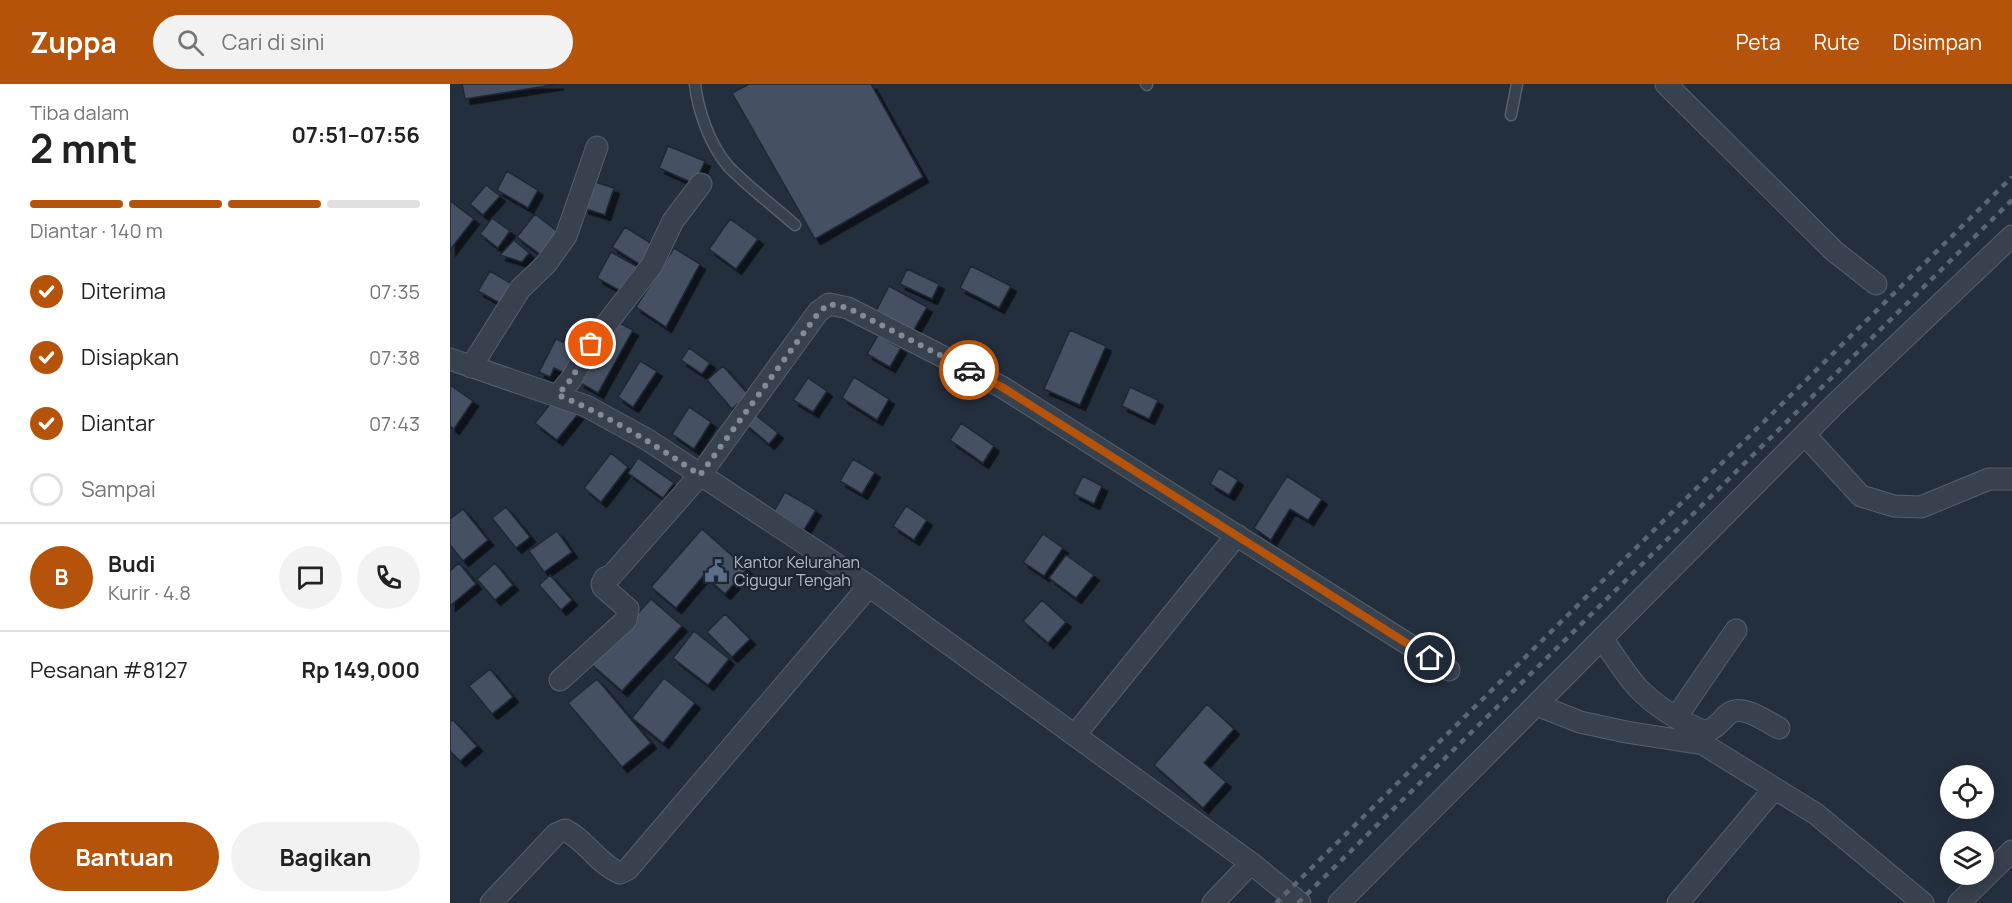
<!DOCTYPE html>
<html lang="id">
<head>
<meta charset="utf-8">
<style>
  :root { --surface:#fff; --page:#f2f2f2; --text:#222; --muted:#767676; --line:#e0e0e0; --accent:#b45309 }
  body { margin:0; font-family:Manrope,sans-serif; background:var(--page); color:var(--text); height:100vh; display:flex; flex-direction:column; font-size:22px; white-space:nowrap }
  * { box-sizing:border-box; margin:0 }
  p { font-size:20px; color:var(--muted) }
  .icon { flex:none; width:33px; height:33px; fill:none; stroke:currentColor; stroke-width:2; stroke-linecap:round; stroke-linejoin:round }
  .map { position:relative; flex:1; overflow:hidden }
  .details { display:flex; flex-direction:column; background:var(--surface); width:450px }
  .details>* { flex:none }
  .fabs { position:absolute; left:1490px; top:681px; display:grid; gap:12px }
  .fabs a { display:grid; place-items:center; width:54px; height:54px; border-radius:50%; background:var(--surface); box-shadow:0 3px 15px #0003; font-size:30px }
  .pin { position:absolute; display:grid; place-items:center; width:51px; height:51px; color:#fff; margin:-26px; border:3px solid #fff; border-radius:50%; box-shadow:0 2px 6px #0007 }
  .courier { position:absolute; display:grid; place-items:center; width:60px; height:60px; margin:-30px; border:4px solid #b45309; border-radius:50%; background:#fff; color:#222; box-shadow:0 2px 8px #0007 }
  .overview em { font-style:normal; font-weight:700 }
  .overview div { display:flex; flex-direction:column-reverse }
  .overview { display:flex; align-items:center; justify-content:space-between; height:102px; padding:0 30px }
  h1 { font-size:39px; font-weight:700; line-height:45px }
  .bar { display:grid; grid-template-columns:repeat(4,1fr); gap:9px 6px; align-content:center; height:72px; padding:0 30px }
  .bar i { height:8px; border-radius:4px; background:var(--line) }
  .bar .active { background:var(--accent) }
  .bar p { grid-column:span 4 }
  .line { display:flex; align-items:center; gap:15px; padding:0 30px; border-top:2px solid var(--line) }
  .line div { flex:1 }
  .round { display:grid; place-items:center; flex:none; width:63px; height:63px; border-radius:32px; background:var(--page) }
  ol { padding:0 30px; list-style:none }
  li { display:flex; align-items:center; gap:18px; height:66px }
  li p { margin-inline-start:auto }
  li .icon { padding:6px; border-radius:50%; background:var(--accent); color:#fff; stroke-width:4 }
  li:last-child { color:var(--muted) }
  li i { width:33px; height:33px; border:3px solid var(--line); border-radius:50% }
  .action { display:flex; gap:12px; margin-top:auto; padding:12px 30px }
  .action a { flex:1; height:69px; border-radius:36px; background:var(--accent); color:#fff; font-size:24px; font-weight:700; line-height:69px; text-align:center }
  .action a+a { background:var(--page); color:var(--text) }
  header { display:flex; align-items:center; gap:36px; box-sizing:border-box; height:84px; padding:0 30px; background:var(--accent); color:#fff }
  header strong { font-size:28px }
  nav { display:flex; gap:33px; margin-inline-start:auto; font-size:21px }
  .search { width:420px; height:54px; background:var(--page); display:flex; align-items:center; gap:15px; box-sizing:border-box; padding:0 21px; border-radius:33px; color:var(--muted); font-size:22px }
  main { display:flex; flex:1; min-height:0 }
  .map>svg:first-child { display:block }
  .building { fill:#455162; stroke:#1f2835; stroke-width:1.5; filter:url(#shadow) }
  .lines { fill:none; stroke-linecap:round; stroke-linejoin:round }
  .lane-casing { stroke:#565f6c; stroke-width:13 }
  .street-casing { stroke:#565f6c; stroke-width:23 }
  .lane { stroke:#38414e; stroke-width:10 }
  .street { stroke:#38414e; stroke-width:21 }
  .rail { stroke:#5a6575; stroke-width:4.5; stroke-dasharray:6 6; stroke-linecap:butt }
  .done { stroke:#828b98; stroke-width:6; stroke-dasharray:0 10.8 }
  .route { stroke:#b45309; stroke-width:8 }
  .labels { text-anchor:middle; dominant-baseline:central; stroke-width:4.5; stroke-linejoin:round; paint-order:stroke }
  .poi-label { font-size:16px; fill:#b4bcc9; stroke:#1d2633; text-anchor:start }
</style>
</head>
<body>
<header>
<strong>Zuppa</strong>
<div class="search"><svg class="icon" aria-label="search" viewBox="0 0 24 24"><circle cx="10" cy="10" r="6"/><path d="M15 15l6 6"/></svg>Cari di sini</div>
<nav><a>Peta</a><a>Rute</a><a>Disimpan</a></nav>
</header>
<main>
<section class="details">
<div class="overview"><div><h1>2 mnt</h1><p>Tiba dalam</p></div><em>07:51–07:56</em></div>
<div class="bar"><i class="active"></i><i class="active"></i><i class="active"></i><i></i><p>Diantar · 140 m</p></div>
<ol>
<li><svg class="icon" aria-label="check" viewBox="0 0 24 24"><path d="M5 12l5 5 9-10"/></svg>Diterima<p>07:35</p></li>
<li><svg class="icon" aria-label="check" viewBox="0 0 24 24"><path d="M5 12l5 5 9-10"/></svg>Disiapkan<p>07:38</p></li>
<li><svg class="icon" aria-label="check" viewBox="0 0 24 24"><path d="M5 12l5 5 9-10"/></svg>Diantar<p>07:43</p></li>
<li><i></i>Sampai</li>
</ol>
<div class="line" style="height:108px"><b class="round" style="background:var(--accent);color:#fff">B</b><div><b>Budi</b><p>Kurir · 4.8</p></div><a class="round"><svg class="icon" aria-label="chat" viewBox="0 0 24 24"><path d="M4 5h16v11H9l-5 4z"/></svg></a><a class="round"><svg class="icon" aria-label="phone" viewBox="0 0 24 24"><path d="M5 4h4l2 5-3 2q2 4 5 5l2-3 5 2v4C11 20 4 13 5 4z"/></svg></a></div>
<div class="line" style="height:78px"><div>Pesanan #8127</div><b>Rp 149,000</b></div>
<div class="action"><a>Bantuan</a><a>Bagikan</a></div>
</section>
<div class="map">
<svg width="1562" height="819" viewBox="0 0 1562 819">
  <defs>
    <filter id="shadow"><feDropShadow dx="5.5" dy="5.5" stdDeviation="0" flood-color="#0009"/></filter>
  </defs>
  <rect width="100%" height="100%" fill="#242f3e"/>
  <path class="building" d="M12,0h97l-94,15z
    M299,0h122l52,93 -108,62 -83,-146z
    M218,62l37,15 -10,23 -36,-16z
    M57,87l31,19 -10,18 -31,-18z
    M142,97l22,7 -9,27 -22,-7z
    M36,101l14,11 -17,19 -13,-11z
    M0,117l24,18 -24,31z
    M85,130l28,22 -17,23 -29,-22z
    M42,134l18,13 -12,17 -18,-14z
    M280,135l28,20 -22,30 -27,-20z
    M175,143l32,20 -13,20 -32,-20z
    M64,156l15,13 -7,9 -22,-7z
    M224,164l26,16 -34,63 -30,-20z
    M161,168l27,15 -14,26 -27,-15z
    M521,182l40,20 -12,22 -39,-20z
    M457,185l32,15 -7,15 -32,-15z
    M40,187l25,15 -12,19 -25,-14z
    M439,202l38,21 -15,26 -37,-20z
    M164,236l19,10 -35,63 -19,-11z
    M620,246l36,16 -26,59 -36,-16z
    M118,248l20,10 -17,34 -17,-8 -4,9 -11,-5 17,-33 7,3z
    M428,251l23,13 -11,19 -23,-13z
    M239,264l21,15 -8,11 -21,-14z
    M190,277l17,10 -24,36 -15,-10z
    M273,282l25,28 -16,15 -25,-29z
    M404,293l35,22 -12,21 -35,-22z
    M358,294l19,13 -14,21 -20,-12z
    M0,301l23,16 -19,28 -4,-3z
    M680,303l28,13 -9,19 -27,-13z
    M101,319l27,11 -21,26 -22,-17z
    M239,323l22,15 -17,27 -22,-15z
    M302,328l26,21 -9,11 -25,-21z
    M511,339l33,23 -11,17 -33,-23z
    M161,369l17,14 -27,35 -17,-14z
    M188,374l36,25 -11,15 -35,-25z
    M403,375l22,13 -13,22 -22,-13z
    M769,384l19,12 -9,15 -19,-11z
    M633,392l19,10 -8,18 -20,-10z
    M837,392l35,23 -14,21 -18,-11 -19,31 -17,-12z
    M335,408l31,18 -12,20 -30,-19z
    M456,422l21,14 -13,20 -21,-14z
    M56,423l24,30 -14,11 -24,-30z
    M13,425l25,31 -25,21 -13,-16v-26z
    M252,445l45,40 -22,25 -21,-19 -28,33 -25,-21z
    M107,447l15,21 -28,20 -15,-21z
    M593,450l20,14 -19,28 -21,-14z
    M616,471l28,20 -18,23 -27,-20z
    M9,479l17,21 -26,22v-35z
    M45,479l18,22 -18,15 -18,-21z
    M100,491l22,25 -11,10 -22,-25z
    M201,515l31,27 -60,65 -31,-27z
    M592,516l24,22 -18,21 -25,-22z
    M275,530l25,25 -18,18 -25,-25z
    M244,547l35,28 -21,26 -35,-27z
    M40,585l23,28 -21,17 -23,-28z
    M214,594l31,25 -32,40 -31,-25z
    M147,595l54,64 -29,24 -54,-64z
    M757,620l27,25 -30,34 22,19 -23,26 -49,-43z
    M3,636l24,26 -17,15 -10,-10v-29z"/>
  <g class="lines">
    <g class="lane-casing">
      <path id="lane" d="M245,0c3,27 15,61 33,82 20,21 46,40 67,59
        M696,0l1,1
        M1061,31l6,-31"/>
    </g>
    <g class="street-casing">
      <path id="street" d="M1216,0l168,167 42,33
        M0,275l136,47 62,34 221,146 382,277 49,40
        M21,283l49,-78 26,-25 20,-28 31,-89
        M108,311l14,-17 19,-34 61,-79 21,-44 28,-37
        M1356,352l55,60 33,10 27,1 68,-28h23
        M1152,555c12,16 23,35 36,49 18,19 44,34 67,44 11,-4 14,-9 22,-17 14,-13 38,6 52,13
        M110,596l66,-60 2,-11 -25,-22 -1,-3 3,-6 7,-3 88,-100 118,-163 11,-8 19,4 154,79 447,283
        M1087,621l43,17 46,10 77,12 113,70 107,89
        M1227,632l59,-86
        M625,651l162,-200
        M41,819l65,-69 9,-4c21,10 33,34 55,43l8,-4 241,-283
        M763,819l38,-40
        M889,819l495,-498 178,-169
        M1228,819l96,-114
        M1509,819l53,-52"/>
    </g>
    <use href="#lane" class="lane"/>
    <use href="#street" class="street"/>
    <path class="rail" d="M826,819l736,-726
      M848,819l714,-703"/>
  </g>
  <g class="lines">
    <path class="done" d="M141,260l-19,34 -14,17c51,21 96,49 142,80l119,-163 10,-8 19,4 121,62"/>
    <path class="route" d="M519,286l33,17 428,271"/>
  </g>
  <defs>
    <g id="civic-bare" transform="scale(1.8)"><path d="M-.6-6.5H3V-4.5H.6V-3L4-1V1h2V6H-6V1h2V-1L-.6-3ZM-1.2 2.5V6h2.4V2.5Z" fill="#5c6f8a" stroke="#1d2633" stroke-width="2.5" paint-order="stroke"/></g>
  </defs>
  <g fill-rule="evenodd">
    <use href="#civic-bare" x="266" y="487"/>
  </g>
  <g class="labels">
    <g class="poi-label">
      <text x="284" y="478">Kantor Kelurahan<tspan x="284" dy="18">Cigugur Tengah</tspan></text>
    </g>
  </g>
</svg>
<div class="fabs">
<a><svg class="icon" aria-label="locate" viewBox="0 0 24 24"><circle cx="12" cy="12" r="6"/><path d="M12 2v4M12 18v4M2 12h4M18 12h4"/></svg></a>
<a><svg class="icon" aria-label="layers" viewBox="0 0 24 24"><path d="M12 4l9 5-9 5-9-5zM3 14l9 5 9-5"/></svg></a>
</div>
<div class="pin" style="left:141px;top:260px;background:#ea580c"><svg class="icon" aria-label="bag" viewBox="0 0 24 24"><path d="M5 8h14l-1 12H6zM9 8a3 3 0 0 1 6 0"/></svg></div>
<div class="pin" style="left:980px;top:574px;background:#1f2937"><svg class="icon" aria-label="home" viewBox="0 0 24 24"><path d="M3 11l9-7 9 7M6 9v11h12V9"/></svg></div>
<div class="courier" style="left:519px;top:286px"><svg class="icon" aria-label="car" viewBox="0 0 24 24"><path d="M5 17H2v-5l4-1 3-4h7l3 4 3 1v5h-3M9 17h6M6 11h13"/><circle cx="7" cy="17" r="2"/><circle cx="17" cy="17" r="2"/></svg></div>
</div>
</main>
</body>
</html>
